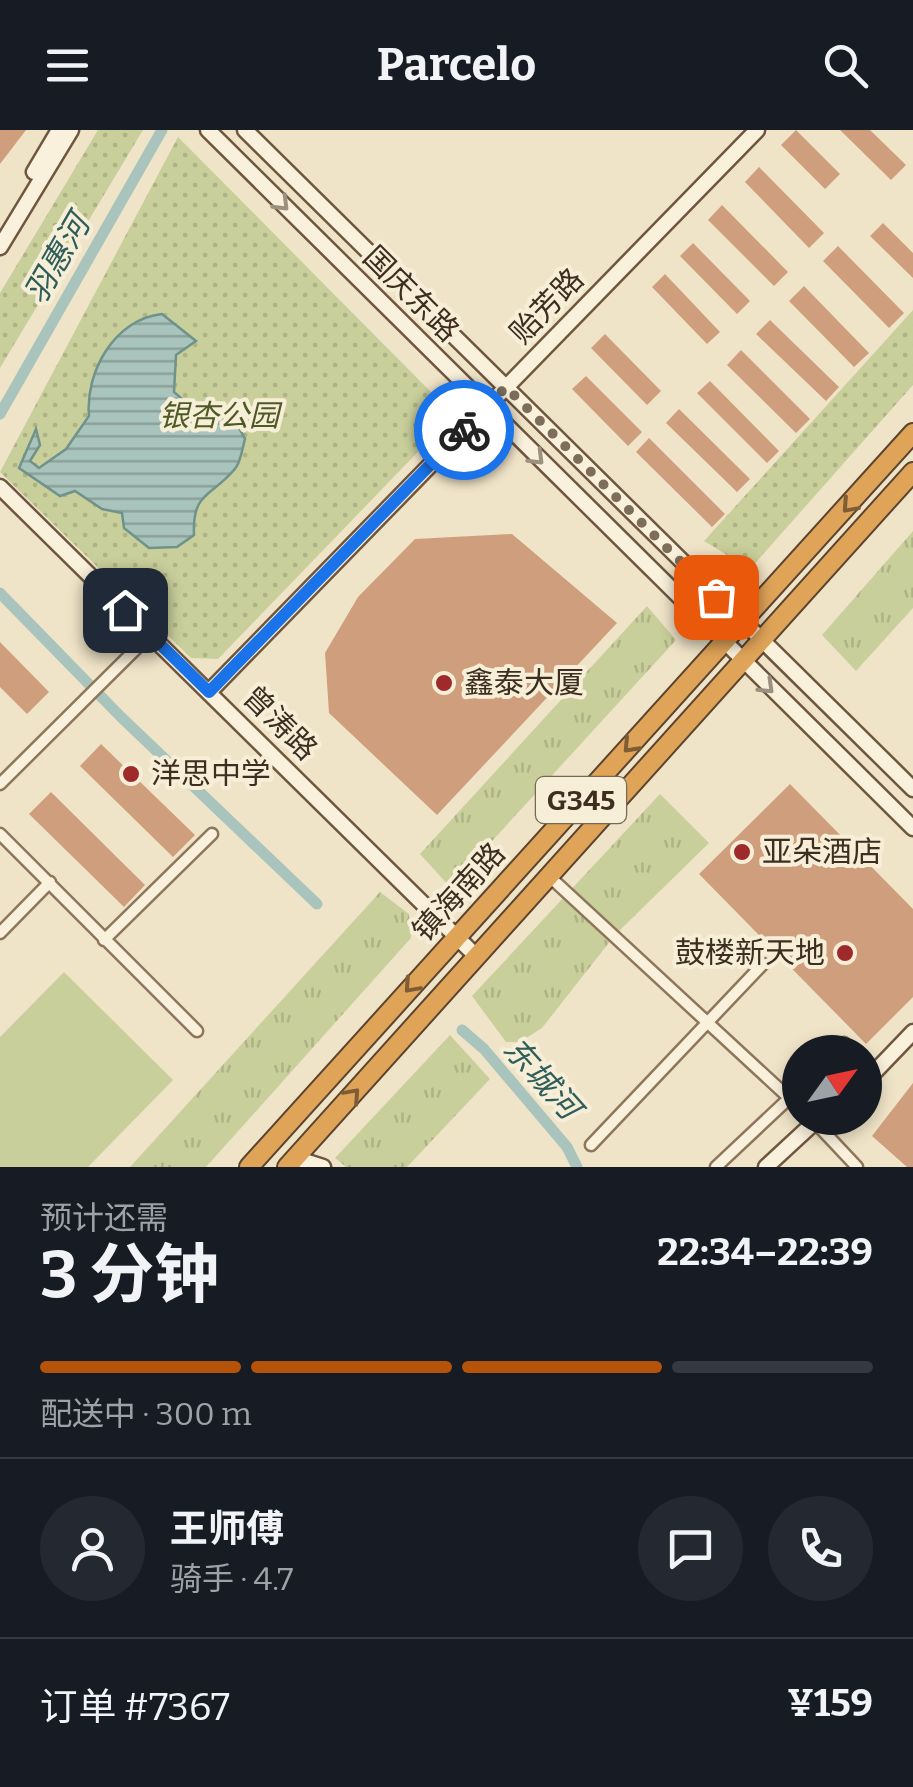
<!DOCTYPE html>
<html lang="zh">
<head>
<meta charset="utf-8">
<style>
  :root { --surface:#171b24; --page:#242831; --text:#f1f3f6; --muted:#9ea1a6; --line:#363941; --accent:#b45309 }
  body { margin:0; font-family:Bitter,"Noto Sans SC",serif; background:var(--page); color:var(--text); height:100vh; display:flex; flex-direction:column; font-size:38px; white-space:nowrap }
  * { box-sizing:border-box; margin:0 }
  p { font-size:32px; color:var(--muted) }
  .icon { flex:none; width:55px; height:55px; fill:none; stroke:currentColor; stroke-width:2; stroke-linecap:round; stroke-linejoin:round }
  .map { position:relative; height:1037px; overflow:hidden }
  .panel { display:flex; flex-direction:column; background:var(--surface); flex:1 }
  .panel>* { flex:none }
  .needle { width:65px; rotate:57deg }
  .buttons { position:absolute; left:782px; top:905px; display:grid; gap:20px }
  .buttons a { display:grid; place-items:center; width:100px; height:100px; border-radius:50%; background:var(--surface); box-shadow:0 5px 15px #0003; font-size:50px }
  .pin { position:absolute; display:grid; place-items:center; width:85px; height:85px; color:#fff; margin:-42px; border-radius:20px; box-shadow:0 5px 15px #0006 }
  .courier { position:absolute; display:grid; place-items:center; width:100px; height:100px; margin:-50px; border:8px solid #1a73e8; border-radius:50%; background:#fff; color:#222; box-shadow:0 2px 12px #0007 }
  .overview em { font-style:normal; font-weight:700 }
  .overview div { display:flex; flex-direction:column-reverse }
  .overview { display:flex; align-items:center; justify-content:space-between; height:170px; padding:0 40px }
  h1 { font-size:65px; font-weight:700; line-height:75px }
  .bar { display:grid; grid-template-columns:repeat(4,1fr); gap:15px 10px; align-content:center; height:120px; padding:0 40px }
  .bar i { height:12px; border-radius:8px; background:var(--line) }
  .bar .active { background:var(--accent) }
  .bar p { grid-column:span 4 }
  .line { display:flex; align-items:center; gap:25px; padding:0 40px; border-top:2px solid var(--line) }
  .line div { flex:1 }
  .round { display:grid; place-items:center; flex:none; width:105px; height:105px; border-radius:52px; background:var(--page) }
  header { display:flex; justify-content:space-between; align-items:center; height:130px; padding:0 40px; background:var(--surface); font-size:45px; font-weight:700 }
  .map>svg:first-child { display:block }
  .grass { fill:url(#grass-tufts) }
  .park { fill:url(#park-dots) }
  .pitch { fill:#c9cf9b }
  .water { fill:url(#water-rules); stroke:#6f938a; stroke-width:2.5 }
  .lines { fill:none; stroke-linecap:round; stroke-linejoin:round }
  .canal { stroke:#a9c4bc; stroke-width:11 }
  .building { fill:#cf9f7d }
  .street-casing { stroke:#8d765c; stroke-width:15 }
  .secondary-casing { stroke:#6f573f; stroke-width:19 }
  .highway-casing { stroke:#5b4430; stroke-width:22 }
  .street { stroke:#faf1dc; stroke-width:10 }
  .secondary { stroke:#faf1dc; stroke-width:14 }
  .highway { stroke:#e0a458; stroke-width:18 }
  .oneway { stroke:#9c907e }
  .oneway2 { stroke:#7e5d36 }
  .done { stroke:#7c6e5b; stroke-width:10; stroke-dasharray:0 18 }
  .route { stroke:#1a73e8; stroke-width:12 }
  .poi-dot { fill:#9e2a2b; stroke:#f7eed8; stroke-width:4 }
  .labels { text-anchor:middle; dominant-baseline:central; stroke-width:8; stroke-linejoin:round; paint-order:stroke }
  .shield { fill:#f7eed8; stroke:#756857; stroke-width:2.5 }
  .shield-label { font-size:28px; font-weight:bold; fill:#3d2e20 }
  .street-label { font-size:30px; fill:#3d2e20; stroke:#f7eed8 }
  .park-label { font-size:30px; font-style:italic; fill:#4d5a26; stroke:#f7eed8 }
  .poi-label { font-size:30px; fill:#3d2e20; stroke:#f7eed8; text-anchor:start }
  .water-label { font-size:32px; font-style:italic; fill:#2f5d5a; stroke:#f7eed8 }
</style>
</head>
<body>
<header><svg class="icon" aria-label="menu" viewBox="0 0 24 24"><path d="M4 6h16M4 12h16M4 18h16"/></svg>Parcelo<svg class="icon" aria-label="search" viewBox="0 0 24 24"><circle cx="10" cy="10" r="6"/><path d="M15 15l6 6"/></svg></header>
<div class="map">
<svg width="913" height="1037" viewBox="0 0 913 1037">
  <defs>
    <pattern id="grass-tufts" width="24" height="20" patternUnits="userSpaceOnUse" patternTransform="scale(2.5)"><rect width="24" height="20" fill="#c9cf9b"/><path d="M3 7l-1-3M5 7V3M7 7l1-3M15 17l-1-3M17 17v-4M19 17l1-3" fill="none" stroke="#aeb285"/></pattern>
    <pattern id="park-dots" width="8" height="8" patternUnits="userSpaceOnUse" patternTransform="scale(2.5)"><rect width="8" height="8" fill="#c9cf9b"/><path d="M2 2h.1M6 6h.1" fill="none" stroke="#aeb285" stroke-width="1.8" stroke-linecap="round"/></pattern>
    <pattern id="water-rules" width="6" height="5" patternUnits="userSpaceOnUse" patternTransform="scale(2.5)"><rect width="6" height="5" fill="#a9c4bc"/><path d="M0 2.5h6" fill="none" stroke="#8ba098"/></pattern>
  </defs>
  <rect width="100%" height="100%" fill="#f0e4c8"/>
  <path class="grass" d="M913,401v77l-57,63 -34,-36z
    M647,476l29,34 -226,247 -30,-33z
    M660,664l49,49 -94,92 -73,93 -22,14h-14l-34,-46z
    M380,762l29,22 2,24 -205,229h-76z
    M450,905l40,44 -83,88h-61l-11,-9z"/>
  <path class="park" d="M98,0h45l-143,238v-75z
    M178,7l253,255 12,34 -225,233 -27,-1 -191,-186z
    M913,180v75l-163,184 -46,-28z"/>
  <path class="pitch" d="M64,842l109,108 -85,87h-88v-130z"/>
  <path class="water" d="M162,184l34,27 -20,14 -2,37 31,27 14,-9 17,12 9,17c-3,10 -4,24 -11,31 -23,27 -42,22 -40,65l-17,12 -28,1 -25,-20 -2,-15 -20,-4 -27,-18 -15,5 -41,-28 17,-39 4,16 -10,16 9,7 27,-19 23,-33c-4,-43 25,-97 73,-102z"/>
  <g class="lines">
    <path class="canal" d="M0,284l162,-284
      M0,463l121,124 196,187
      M462,900l22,19 83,98 10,20"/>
  </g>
  <path class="building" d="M0,0h26l-26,34z
    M796,0l44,44 -15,15 -44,-44z
    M840,0h30l36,35 -15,15z
    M759,37l65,66 -15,15 -64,-66z
    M722,75l66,67 -14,14 -66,-66z
    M883,93l30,30v25l-43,-42z
    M693,113l57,58 -13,13 -57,-58z
    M838,116l66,67 -15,15 -66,-67z
    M665,144l55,58 -13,12 -55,-57z
    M804,156l65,67 -15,14 -65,-66z
    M770,190l69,67 -13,14 -70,-67z
    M605,204l56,57 -14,14 -56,-57z
    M741,220l69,69 -14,14 -69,-68z
    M586,246l56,56 -14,14 -56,-57z
    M710,251l69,70 -12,12 -70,-70z
    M679,279l71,70 -13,13 -71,-69z
    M649,308l76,76 -13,13 -76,-75z
    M512,404l105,89 -180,192 -108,-102 -4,-60 33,-56 57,-58z
    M0,512l49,50 -22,22 -27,-27z
    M101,614l94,91 -22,22 -93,-91z
    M790,654l123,125v88l-47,47 -167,-170z
    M51,662l94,93 -21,22 -95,-93z
    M913,953v84h-6l-35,-31z"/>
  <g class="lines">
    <g class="street-casing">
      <path id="street" d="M0,654l150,-149
        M0,704l197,197
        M550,747l250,231
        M0,803l50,-51
        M104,810l108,-106
        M834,922l10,-9
        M811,988l46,49
        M591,1015l172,-181
        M716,1037l84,-79"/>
    </g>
    <g class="secondary-casing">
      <path id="secondary" d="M208,0l705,698
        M245,0l668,659
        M34,42l25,-42
        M0,117l71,-117
        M0,357l477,470
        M209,562l548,-562
        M865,952l48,-50
        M295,1028l28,9
        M766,1037l53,-49"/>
    </g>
    <g class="highway-casing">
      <path id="highway" d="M249,1037l664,-734
        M287,1037l626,-695"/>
    </g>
    <use href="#street" class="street"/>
    <use href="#secondary" class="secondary"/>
    <use href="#highway" class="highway"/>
  </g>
  <defs><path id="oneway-chevron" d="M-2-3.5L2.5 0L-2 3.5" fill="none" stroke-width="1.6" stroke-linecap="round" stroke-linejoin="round" transform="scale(2.5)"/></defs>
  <g class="oneway">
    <use href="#oneway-chevron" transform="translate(282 74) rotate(45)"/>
    <use href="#oneway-chevron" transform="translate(537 328) rotate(45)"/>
    <use href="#oneway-chevron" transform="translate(767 557) rotate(44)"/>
  </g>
  <g class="oneway2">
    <use href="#oneway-chevron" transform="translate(849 376) rotate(132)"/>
    <use href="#oneway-chevron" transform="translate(630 616) rotate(133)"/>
    <use href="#oneway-chevron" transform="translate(411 856) rotate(132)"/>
    <use href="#oneway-chevron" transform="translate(353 965) rotate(-48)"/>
  </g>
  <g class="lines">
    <path class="done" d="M464,300l42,-43 210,210"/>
    <path class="route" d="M125,480l84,82 255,-262"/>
  </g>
  <g class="poi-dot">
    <circle cx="444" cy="553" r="10"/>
    <circle cx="131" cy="644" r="10"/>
    <circle cx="742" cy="722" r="10"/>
    <circle cx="845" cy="823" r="10"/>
  </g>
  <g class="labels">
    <rect class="shield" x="536" y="647" width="90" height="46" rx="8"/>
    <g class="shield-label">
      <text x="581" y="670">G345</text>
    </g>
    <g class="street-label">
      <text transform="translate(411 164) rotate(45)">国庆东路</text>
      <text transform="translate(547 176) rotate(-46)">贻芳路</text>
      <text transform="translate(280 593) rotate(45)">曾涛路</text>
      <text transform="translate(459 762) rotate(-48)">镇海南路</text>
    </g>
    <g class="park-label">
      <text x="219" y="286">银杏公园</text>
    </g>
    <g class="poi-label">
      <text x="464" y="553">鑫泰大厦</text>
      <text x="151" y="644">洋思中学</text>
      <text x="762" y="722">亚朵酒店</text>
      <text x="825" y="823" text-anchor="end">鼓楼新天地</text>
    </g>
    <g class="water-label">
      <text transform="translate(57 129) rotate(-60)">羽惠河</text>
      <text transform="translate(542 948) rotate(48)">东城河</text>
    </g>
  </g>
</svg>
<div class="buttons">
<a><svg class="needle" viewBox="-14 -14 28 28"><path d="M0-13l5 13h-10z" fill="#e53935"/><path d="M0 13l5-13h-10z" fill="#9ea1a6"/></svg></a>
</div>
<div class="pin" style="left:716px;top:467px;background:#ea580c"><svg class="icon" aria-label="bag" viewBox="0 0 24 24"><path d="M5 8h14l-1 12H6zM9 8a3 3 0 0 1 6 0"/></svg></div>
<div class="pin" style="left:125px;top:480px;background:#1f2937"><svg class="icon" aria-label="home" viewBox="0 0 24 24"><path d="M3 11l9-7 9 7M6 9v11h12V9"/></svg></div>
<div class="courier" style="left:464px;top:300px"><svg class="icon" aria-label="bike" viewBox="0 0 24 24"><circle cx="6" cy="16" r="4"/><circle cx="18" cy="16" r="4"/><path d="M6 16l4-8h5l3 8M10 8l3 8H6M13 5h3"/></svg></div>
</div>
<section class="panel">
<div class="overview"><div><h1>3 分钟</h1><p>预计还需</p></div><em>22:34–22:39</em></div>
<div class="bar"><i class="active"></i><i class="active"></i><i class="active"></i><i></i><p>配送中 · 300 m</p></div>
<div class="line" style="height:180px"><a class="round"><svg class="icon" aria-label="person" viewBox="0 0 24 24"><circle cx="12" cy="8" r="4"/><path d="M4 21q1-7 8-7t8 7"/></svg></a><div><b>王师傅</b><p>骑手 · 4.7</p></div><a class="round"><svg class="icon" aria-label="chat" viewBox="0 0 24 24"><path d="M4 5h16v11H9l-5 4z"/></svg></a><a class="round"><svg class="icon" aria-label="phone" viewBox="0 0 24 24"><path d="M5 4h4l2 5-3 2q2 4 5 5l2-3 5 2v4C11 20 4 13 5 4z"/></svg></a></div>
<div class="line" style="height:130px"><div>订单 #7367</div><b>¥159</b></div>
</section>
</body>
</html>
